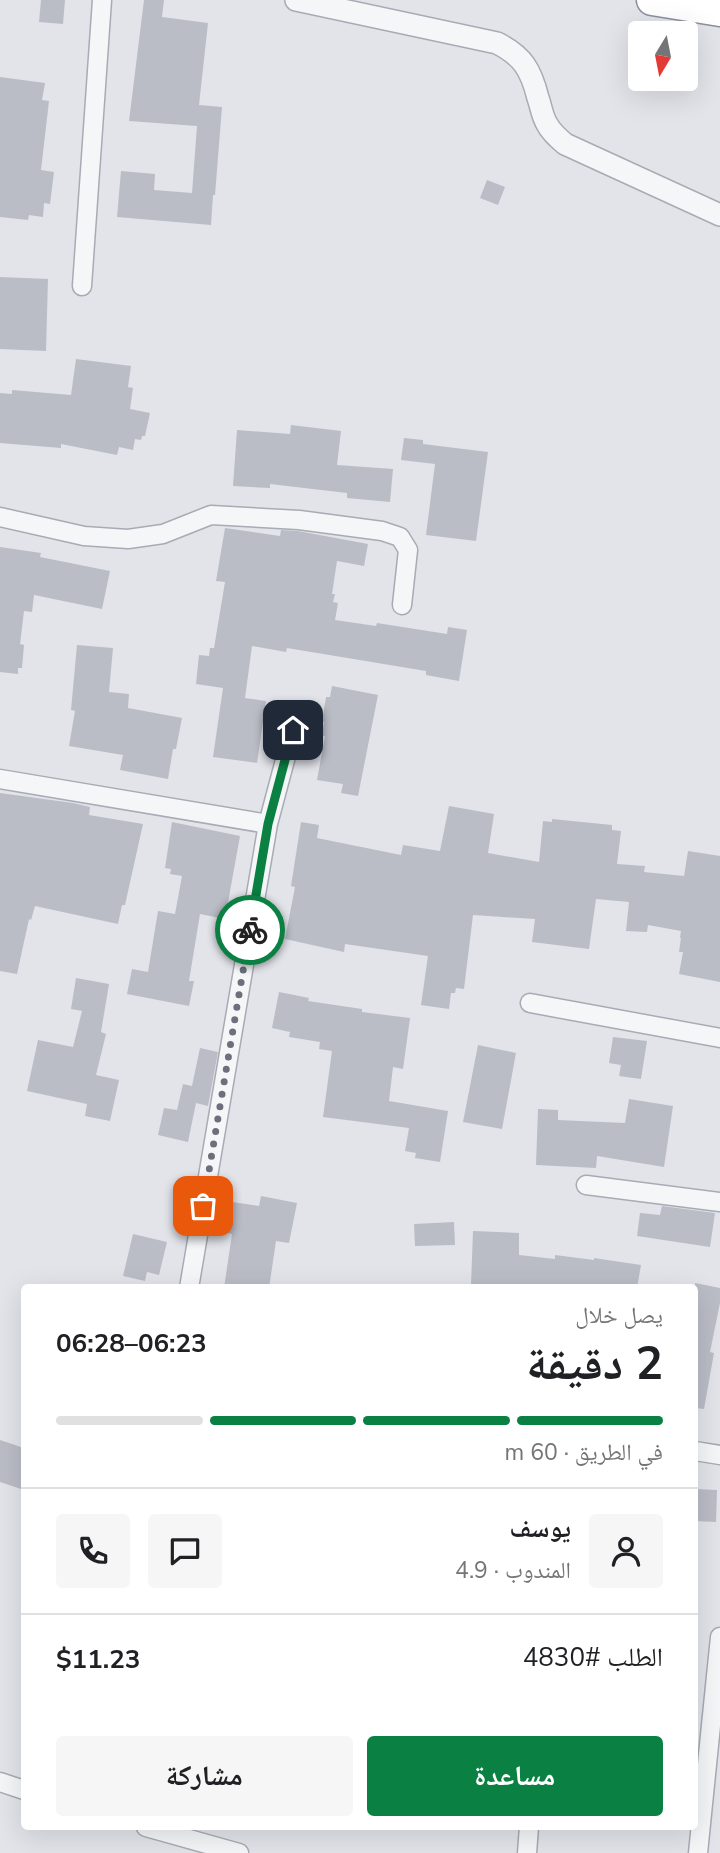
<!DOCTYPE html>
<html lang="ar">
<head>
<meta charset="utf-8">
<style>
  :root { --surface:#fff; --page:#f6f6f6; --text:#202124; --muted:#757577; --line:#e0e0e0; --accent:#0b8043 }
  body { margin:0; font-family:"Nunito Sans","Noto Naskh Arabic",sans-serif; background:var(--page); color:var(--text); direction:rtl; height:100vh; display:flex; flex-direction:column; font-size:26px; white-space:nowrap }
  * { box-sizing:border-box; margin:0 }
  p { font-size:23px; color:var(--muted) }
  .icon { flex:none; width:38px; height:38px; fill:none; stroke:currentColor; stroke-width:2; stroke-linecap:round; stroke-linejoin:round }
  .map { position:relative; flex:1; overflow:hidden; direction:ltr }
  .panel { position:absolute; left:21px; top:1284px; width:677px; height:546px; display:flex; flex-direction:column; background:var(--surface); border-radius:7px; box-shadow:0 7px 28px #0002; direction:rtl }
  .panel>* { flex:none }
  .needle { width:46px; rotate:190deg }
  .buttons { position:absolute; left:628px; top:21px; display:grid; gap:14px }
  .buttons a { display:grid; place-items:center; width:70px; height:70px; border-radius:7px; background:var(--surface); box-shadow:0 7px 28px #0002; font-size:35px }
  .pin { position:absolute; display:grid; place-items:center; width:60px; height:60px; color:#fff; margin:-30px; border-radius:14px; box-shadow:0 4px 10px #0006 }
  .courier { position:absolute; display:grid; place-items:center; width:70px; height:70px; margin:-35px; border:5px solid #0b8043; border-radius:50%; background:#fff; color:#222; box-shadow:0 2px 9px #0007 }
  .summary em { font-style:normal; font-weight:700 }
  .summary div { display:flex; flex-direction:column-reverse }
  .summary { display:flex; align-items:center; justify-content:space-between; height:119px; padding:0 35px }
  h1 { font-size:46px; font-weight:700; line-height:52px }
  .bar { display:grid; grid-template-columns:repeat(4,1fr); gap:10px 7px; align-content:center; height:84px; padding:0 35px }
  .bar i { height:9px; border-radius:5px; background:var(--line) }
  .bar .active { background:var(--accent) }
  .bar p { grid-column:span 4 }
  .line { display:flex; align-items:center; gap:18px; padding:0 35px; border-top:2px solid var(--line) }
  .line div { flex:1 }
  .round { display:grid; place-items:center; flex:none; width:74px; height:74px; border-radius:7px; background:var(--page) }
  .action { display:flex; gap:14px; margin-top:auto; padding:14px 35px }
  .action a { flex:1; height:80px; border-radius:7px; background:var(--accent); color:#fff; font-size:28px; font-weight:700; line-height:80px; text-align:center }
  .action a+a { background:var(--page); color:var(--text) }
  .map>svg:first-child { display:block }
  .building { fill:#babdc6 }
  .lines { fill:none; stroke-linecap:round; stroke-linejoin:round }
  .minor-casing { stroke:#a7abb4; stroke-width:21 }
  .tertiary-casing { stroke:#a7abb4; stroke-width:24 }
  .trunk-casing { stroke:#8b909f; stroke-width:33 }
  .minor { stroke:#f5f6f8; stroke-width:18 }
  .tertiary { stroke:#f5f6f8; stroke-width:21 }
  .trunk { stroke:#fff; stroke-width:30 }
  .done { stroke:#6b707c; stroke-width:7; stroke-dasharray:0 12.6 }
  .route { stroke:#0b8043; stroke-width:9 }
</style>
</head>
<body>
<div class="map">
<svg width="720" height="1853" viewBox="0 0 720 1853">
  <rect width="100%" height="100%" fill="#e2e4ea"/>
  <path class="building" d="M41,0h24l-2,24 -24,-2z
    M144,0h20l-2,17 46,6 -9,82 23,2 -7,88h-2l-2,30 -94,-8 4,-46 34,3 -1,16 38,3 5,-67 -68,-5z
    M0,77l45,6 -3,17 7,1 -8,69 13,2 -4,32 -6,-1 -1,14 -14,-2 -1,5 -28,-3z
    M487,180l18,7 -7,18 -18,-7z
    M0,277l48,2 -2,72 -46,-2z
    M76,359l55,7 -3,21 5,1 -3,21 20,4 -5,23h-3l-1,4 -6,-1 -2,11 -14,-3 -2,8 -56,-11v4l-61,-5v-50l12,1v-4l59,5z
    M291,425l50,6 -4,34 56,4 -3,33 -43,-4v-5l-77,-9v4l-37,-2 4,-56 53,4z
    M404,438l19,2v4l65,8 -12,89 -50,-6 9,-71 -34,-4z
    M225,528l55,8 1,-6 17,1 70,13 -4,22 -27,-5 -5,33h3l-2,8 5,1 -3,17 41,6 1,-3 70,11 1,-7 19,3 -8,51 -33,-6v-4l-139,-23 -1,4 -34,-6 -7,52 21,3 -9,62 -44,-6 10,-69 -27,-4 3,-29 10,1 1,-8h4l11,-66 -9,-1z
    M0,547l41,6 -1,4 70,14 -8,38 -68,-14 -2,17 -8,-1 -4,33 4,1 -2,23h-4v6l-18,-2z
    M77,645l36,3 -4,44 20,2 -1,14 54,10 -6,31h-3l-5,30 -48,-9 3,-15 -54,-9 6,-35 -4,-1z
    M332,686l46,9 -20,101 -17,-3 2,-9 -26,-4 8,-44h-3l2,-14h-2l4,-25h4z
    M0,793l73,10 17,4 -1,8 54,9 -18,81h-3l-4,19 -83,-18 -4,14 -2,-1 -12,55 -17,-3z
    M449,806l45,8 -6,39 51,9 4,-41 9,1v-3l60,6v5l9,1 -4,33 28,2 -1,6 40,4 4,-25 32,5v126l-41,-8 4,-22h-4l2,-14h-1l1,-7 -33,-6 -1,7 -21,-1 3,-29 -33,-3 -7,50 -57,-7 3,-23 -62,-4 -9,74 -8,-1 -1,5h-4l-2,16 -28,-4 7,-49 -83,-12 -1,8 -59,-13 10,-52 -4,-1 10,-64 18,3 -2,13 84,17 2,-10 37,6z
    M172,822l68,14 -15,83 -25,-5 -11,67h5l-5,25 -62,-12 5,-25 16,3 10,-61 17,3 7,-38 -12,-2 1,-5 -6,-1z
    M76,978l33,6 -8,48 5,2 -10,41 23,5 -9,41 -25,-5 2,-12 -60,-13 11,-51 35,7 9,-36 -11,-2z
    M279,992l30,6 -1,3 54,8v3l48,6 -7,51 -10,-2 -4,34 59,10 -8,51 -25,-4 1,-5 -11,-2 4,-23 -86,-11 9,-66 -13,-2 1,-7 -31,-5 1,-5 -18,-4z
    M613,1037l34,4 -6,38 -22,-3 2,-11 -12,-2z
    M478,1045l38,8 -14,76 -39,-7z
    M200,1048l18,4 -10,54 -12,-3 -8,39 -30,-7 6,-27 13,2 6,-26 9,2z
    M629,1099l44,7 -9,61 -67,-11 -1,12 -60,-3 2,-56 20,1v10l67,3z
    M261,1196l36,7 -8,40 -13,-2 -7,47h-45l8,-54 -4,-1 4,-31 27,4z
    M662,1206l53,7 -5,34 -73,-11 3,-23 20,2z
    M454,1222l1,23 -40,1 -1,-22z
    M473,1231l46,2v22l36,4v-4l39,5v-2l47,7 -4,23h-104l-62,-3z
    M133,1234l34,8 -8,33 -12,-3 -2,9 -22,-5z
    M695,1283l25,5v15l-10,49 4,1 -10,56 -9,-1z
    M0,1440l24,8v42l-24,-8z
    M695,1489l22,1 -1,32 -21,-1z"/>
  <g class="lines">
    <g class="minor-casing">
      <path id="minor" d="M82,286l20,-286
        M0,517l84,19 44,3 35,-5 48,-19 88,5 83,11 18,6 8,13 -6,55
        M0,779l268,45
        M530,1003l190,35
        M586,1185l134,17
        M189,1288l79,-464 25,-94
        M695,1451l25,4
        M0,1782l24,8
        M146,1827l93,26
        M527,1853l2,-26
        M698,1853l22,-216"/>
    </g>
    <g class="tertiary-casing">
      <path id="tertiary" d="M296,0l201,43c26,13 34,27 41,55 3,8 4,18 9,26 4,8 11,14 18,20l155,71"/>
    </g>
    <g class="trunk-casing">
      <path id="trunk" d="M652,0l68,11"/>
    </g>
    <use href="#minor" class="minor"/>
    <use href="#tertiary" class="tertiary"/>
    <use href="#trunk" class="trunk"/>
  </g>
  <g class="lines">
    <path class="done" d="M203,1206l47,-276"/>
    <path class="route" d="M250,930l18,-106 25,-94"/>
  </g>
</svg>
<div class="buttons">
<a><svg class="needle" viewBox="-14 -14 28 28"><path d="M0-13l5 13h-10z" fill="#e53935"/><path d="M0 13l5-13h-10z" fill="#757577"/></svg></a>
</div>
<div class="pin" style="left:203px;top:1206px;background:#ea580c"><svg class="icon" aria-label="bag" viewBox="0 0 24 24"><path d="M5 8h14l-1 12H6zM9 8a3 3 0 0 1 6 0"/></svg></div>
<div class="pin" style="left:293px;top:730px;background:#1f2937"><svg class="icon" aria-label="home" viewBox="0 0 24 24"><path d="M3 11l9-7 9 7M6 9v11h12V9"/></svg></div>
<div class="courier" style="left:250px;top:930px"><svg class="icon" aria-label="bike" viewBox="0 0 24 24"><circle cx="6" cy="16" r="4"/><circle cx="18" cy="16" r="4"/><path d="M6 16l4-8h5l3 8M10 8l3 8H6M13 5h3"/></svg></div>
<section class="panel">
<div class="summary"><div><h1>2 دقيقة</h1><p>يصل خلال</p></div><em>06:23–06:28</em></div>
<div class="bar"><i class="active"></i><i class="active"></i><i class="active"></i><i></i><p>في الطريق · 60 m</p></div>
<div class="line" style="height:126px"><a class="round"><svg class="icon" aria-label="person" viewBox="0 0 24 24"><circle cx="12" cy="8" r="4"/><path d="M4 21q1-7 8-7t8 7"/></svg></a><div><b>يوسف</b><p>المندوب · 4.9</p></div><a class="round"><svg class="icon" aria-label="chat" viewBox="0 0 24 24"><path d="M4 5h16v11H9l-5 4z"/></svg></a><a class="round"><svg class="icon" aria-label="phone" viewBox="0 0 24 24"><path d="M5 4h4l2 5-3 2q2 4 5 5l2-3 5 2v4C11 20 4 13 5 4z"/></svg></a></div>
<div class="line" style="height:91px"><div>الطلب #4830</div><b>$11.23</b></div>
<div class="action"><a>مساعدة</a><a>مشاركة</a></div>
</section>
</div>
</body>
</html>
